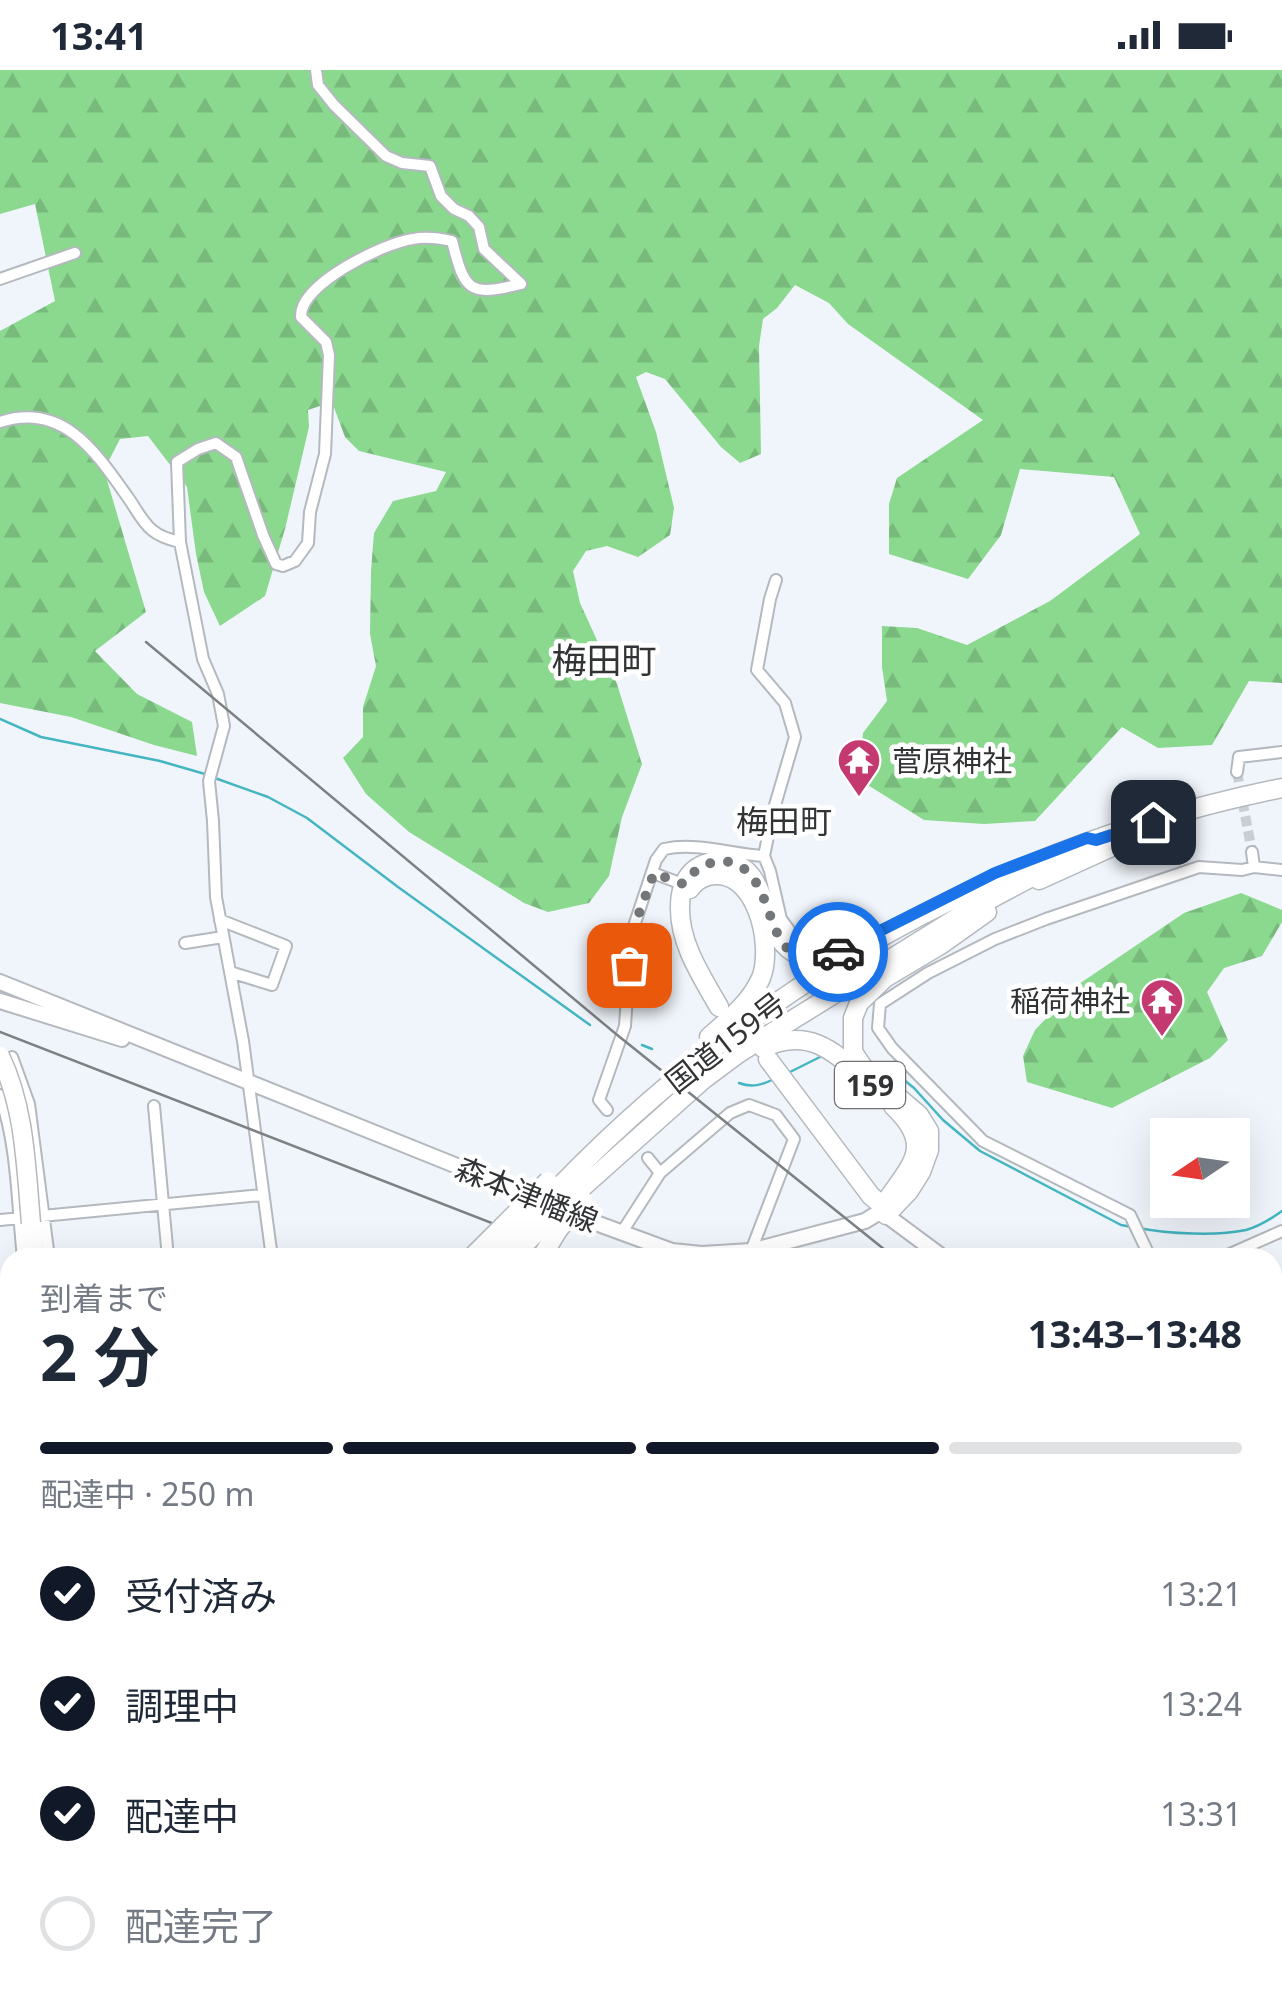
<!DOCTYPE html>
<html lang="ja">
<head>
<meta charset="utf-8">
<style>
  :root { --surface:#fff; --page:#f6f6f7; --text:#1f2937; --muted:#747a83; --line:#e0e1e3; --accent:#111827 }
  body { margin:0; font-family:"Noto Sans","Noto Sans JP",sans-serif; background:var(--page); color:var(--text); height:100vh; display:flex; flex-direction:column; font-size:38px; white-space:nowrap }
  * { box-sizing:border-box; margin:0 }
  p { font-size:32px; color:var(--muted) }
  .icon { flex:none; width:55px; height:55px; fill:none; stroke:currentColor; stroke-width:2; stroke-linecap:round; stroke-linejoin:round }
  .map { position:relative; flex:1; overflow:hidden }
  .drawer { position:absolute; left:0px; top:1178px; width:1282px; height:752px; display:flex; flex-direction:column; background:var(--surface); border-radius:30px 30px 0 0; box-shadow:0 10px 40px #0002 }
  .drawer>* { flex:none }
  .needle { width:65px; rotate:257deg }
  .controls { position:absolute; left:1150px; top:1048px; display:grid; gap:20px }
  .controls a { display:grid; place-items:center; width:100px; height:100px; border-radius:0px; background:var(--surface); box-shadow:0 10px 40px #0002; font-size:50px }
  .pin { position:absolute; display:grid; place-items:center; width:85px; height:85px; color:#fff; margin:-42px; border-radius:20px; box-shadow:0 5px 15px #0006 }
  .courier { position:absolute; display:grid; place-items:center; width:100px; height:100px; margin:-50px; border:8px solid #1a73e8; border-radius:50%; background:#fff; color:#222; box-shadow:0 2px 12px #0007 }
  .summary em { font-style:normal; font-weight:700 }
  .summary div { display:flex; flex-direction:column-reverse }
  .summary { display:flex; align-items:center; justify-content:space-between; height:170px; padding:0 40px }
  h1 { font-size:65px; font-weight:700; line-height:75px }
  .bar { display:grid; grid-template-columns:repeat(4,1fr); gap:15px 10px; align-content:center; height:120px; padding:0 40px }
  .bar i { height:12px; border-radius:8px; background:var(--line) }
  .bar .on { background:var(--accent) }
  .bar p { grid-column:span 4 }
  ol { padding:0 40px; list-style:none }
  li { display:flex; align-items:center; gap:30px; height:110px }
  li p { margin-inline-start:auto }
  li .icon { padding:10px; border-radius:50%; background:var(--accent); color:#fff; stroke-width:4 }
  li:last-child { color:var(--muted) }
  li i { width:55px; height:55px; border:5px solid var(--line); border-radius:50% }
  .status { display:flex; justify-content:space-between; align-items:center; height:70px; padding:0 50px; background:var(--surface); direction:ltr }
  .status svg { height:28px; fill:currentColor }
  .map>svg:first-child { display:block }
  .forest { fill:url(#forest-firs) }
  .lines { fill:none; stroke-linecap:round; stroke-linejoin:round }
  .stream { stroke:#45b6c1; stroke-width:2.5 }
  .river { stroke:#45b6c1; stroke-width:18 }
  .minor-tunnel { stroke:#caced3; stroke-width:10; stroke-dasharray:10 5; stroke-linecap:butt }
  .minor-casing { stroke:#b3b9be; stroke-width:14 }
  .tertiary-casing { stroke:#b3b9be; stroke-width:16 }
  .secondary-casing { stroke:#b3b9be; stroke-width:18 }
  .trunk-casing { stroke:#b3b9be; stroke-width:21 }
  .minor { stroke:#fff; stroke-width:10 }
  .tertiary { stroke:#fff; stroke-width:12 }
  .secondary { stroke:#fff; stroke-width:14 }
  .trunk { stroke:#fff; stroke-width:18 }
  .rail { stroke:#7d8184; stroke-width:2.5 }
  .trunk-bridge-casing { stroke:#b3b9be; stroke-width:21; stroke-linecap:butt }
  .trunk-bridge { stroke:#fff; stroke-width:18 }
  .done { stroke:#74777a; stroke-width:10; stroke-dasharray:0 18 }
  .route { stroke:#1a73e8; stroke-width:12 }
  .labels { text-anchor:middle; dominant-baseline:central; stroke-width:9; stroke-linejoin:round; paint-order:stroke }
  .shield { fill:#fff; stroke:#6f7072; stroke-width:2.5 }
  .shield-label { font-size:28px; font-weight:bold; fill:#313335 }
  .poi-label { font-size:30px; fill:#313335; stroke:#fff; text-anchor:start }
  .street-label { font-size:30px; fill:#313335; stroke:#fff }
  .neighbourhood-label { font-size:32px; fill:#313335; stroke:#fff }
  .quarter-label { font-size:35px; fill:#313335; stroke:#fff }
</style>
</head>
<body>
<div class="status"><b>13:41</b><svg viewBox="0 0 49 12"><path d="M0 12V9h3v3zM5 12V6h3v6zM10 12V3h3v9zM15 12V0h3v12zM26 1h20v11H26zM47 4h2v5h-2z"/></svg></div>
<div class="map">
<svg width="1282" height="1928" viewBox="0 0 1282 1928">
  <defs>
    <pattern id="forest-firs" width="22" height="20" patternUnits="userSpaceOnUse" patternTransform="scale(2.5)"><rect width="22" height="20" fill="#8bd88f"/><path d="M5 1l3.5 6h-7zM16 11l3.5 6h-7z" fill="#78ba7c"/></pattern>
  </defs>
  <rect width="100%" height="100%" fill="#f0f5fb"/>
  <path class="forest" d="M0,0h1282v613l-33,-2 -37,64 -54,3 -36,-21 -87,94 -51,3 -60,-4 -66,-41 5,-46 24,-32 -5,-34v-41l35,2 50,17 83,-44 90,-67 -26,-57 -94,-8 -19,66 -33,44 -79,-25v-50l8,-26 86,-58 -135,-96 -19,-21 -34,-18 -18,23 -14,11 -4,27 2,108 -21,9 -19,-16 -56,-68 -19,-7 -10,5 20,55 18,76 -4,27 -32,22 -31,-11 -21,5 -13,20 7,32 37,81 25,80 -20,53 -13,59 -20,27 -41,9 -24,-9 -115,-71 -43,-38 -23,-36 20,-21v-30l13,-41 -6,-32 1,-63 3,-38 19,-32 43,-10 10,-19 -87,-21 -14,-14 -13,-35 -24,8 1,17 -24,102 -20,67 -45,30 -16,-34 -8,-38 -9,-67 -39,-51 -28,3 -16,31 42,142 -51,39 42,43 55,28 5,34 -43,-11 -83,-28 -71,-14v-372l55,-30 -20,-97 -35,10z
    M1241,823l41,17v12l-20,34 -38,12 -17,24 21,48 -18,18 -98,50 -85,-26 -4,-26 12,-26 44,-46 105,-71z"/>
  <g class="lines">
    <path class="stream" d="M0,649l41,18 119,24 45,13
      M212,707l56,20 39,21 91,69 192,138
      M642,975l10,4
      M884,994l30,24 29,32 37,31 141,74 11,2
      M786,1004l34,-17
      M739,1013c13,5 23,2 35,-4
      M1139,1158c29,6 79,8 107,2 14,-4 25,-11 36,-19"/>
    <path class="river" d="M1272,1827l10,-41
      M1246,1928l2,-8"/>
    <path class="minor-tunnel" d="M1237,702l15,80"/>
    <g class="minor-casing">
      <path id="minor" d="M316,0l2,15 16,20 52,51 16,7 28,3 11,30 13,13 15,7 10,11 5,22 37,35
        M0,209l75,-26
        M0,352c64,-21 97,32 129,77 7,10 14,24 23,31 8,7 19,10 28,12
        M776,510l-6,19 -13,71 28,33 10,34 -22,75 -9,44 6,15 11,48 11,15
        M1237,702l2,-15 43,-5
        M1254,797l28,3
        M653,803l32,12
        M220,850l66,26 -14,39 -42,-13
        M185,873l38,-6
        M12,987l17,47 20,154
        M0,1025c18,53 17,108 23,163
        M154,1036l14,152
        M607,1040l-8,-10 26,-74 6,-91 25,-75 8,-11c33,-7 67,5 100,7
        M648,1088l12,15
        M0,1150l262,-25
        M622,1162l38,-59 70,-60 19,-8 27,10 18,24 -43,112
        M272,1188l-29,-217 -27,-144 -3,-76 -4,-40 15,-55 -6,-32 -15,-35 -23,-117 -3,-80 21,-13 18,-6 20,14 27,78 13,29 7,2 12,-5 13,-18 2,-31 15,-58 4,-99 -3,-13 -25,-25c-2,-33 83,-74 112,-78 13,-3 26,-1 39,2 13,50 16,56 69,43
        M1160,1188l-11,-3 -19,-40 -147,-74 -91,-93 -14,-20 2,-24 48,-31 67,-34 51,-20 153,-52 43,3 12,-3 -2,-15
        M1221,1188l61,-27
        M1272,1270l10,-2
        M0,1559l6,-9 -3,-173
        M1272,1595l6,1 -6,23
        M0,1704l10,7
        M197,1920l2,8
        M812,1920l2,8
        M320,1928l30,-7
        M666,1928l33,-8
        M999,1928l4,-8
        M1053,1928l4,-8
        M1161,1928l3,-8"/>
    </g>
    <g class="tertiary-casing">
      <path id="tertiary" d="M0,1375l10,4
        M1020,1920l14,8"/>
    </g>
    <g class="secondary-casing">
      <path id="secondary" d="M0,912l467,188 70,30
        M0,931l122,38
        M566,1142l106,39 30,3 49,-3 114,-30 13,-8 5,-7
        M879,1143l7,2 58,43
        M1272,1428l10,5"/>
    </g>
    <g class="trunk-casing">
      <path id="trunk" d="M1039,810l86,-39
        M690,819c5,-7 9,-10 18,-13 48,-11 66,69 53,102 -11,25 -32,41 -52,59
        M719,937c-17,-30 -40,-64 -39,-100 0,-13 2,-25 12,-35 7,-7 18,-11 28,-11 52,1 38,70 73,91 16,9 36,4 52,-3
        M763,978c43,-20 69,0 100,30
        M768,989l103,137 12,10c26,-40 54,-58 10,-100
        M559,1117c196,-203 445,-343 723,-399
        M574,1125l130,-116 35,-26 229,-142 77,-41
        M886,1145l23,-24 12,-19 8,-22v-19l-10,-16 -56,-48 -10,-15v-34l6,-15 26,-25 57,-34 45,-32
        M31,1153l4,35
        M471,1188l18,-18
        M0,1564h10
        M0,1626l10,7
        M0,1644l10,7
        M0,1686l10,6
        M369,1920l12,8
        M397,1920l12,8
        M421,1920l12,8
        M446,1920l11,8"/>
    </g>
    <use href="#minor" class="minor"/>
    <use href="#tertiary" class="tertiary"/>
    <use href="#secondary" class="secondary"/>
    <use href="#trunk" class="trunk"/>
    <path class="rail" d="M146,572l470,392 279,224
      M0,962l582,226
      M1272,1446l10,6
      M1272,1484l10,5"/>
    <g class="trunk-bridge-casing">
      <path id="trunk-bridge" d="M0,986c25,52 26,111 31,167
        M489,1170l59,-59
        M502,1177l57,-60
        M515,1184l59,-59
        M541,1188l17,-28 25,-30
        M0,1599l10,-1"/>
    </g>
    <use href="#trunk-bridge" class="trunk-bridge"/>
  </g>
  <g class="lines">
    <path class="done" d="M629,895l2,-30 23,-62 29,11c18,-26 53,-33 72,-3 23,35 16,95 83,71"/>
    <path class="route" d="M838,882l157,-79 92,-35 9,2 57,-18"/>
  </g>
  <defs>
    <g id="temple-pin" transform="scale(2.25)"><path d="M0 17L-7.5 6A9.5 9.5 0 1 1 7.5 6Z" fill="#c43970" stroke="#fff"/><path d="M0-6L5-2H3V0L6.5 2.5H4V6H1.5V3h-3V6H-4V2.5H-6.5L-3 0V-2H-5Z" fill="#fff"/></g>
  </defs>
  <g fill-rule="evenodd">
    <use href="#temple-pin" x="859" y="690"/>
    <use href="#temple-pin" x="1162" y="930"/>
  </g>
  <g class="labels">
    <rect class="shield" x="835" y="992" width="70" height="46" rx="8"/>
    <g class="shield-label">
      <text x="870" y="1015">159</text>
    </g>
    <g class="poi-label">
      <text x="892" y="690">菅原神社</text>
      <text x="1130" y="930" text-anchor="end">稲荷神社</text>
    </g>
    <g class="street-label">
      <text transform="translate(725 972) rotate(-38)">国道159号</text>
      <text transform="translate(527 1124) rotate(22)">森本津幡線</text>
    </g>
    <g class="neighbourhood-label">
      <text x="784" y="750">梅田町</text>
    </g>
    <g class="quarter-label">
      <text x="604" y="589">梅田町</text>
    </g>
  </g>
</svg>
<div class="controls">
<a><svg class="needle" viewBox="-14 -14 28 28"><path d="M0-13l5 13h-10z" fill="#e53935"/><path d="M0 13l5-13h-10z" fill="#747a83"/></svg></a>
</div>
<div class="pin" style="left:629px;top:895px;background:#ea580c"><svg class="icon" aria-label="bag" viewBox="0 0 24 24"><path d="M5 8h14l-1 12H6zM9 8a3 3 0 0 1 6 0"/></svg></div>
<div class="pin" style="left:1153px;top:752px;background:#1f2937"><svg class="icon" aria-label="home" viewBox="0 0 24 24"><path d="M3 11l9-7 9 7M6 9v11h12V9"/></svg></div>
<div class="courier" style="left:838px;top:882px"><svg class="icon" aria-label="car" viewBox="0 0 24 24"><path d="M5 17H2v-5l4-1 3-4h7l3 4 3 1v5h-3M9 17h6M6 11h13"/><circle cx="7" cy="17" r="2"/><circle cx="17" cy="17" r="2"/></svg></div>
<section class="drawer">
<div class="summary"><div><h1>2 分</h1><p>到着まで</p></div><em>13:43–13:48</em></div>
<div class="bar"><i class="on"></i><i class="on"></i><i class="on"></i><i></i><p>配達中 · 250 m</p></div>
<ol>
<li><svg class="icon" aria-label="check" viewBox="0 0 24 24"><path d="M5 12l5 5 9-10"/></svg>受付済み<p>13:21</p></li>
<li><svg class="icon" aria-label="check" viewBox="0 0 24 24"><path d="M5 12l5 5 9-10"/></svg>調理中<p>13:24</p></li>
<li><svg class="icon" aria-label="check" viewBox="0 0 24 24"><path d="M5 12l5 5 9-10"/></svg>配達中<p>13:31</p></li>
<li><i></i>配達完了</li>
</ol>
</section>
</div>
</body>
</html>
